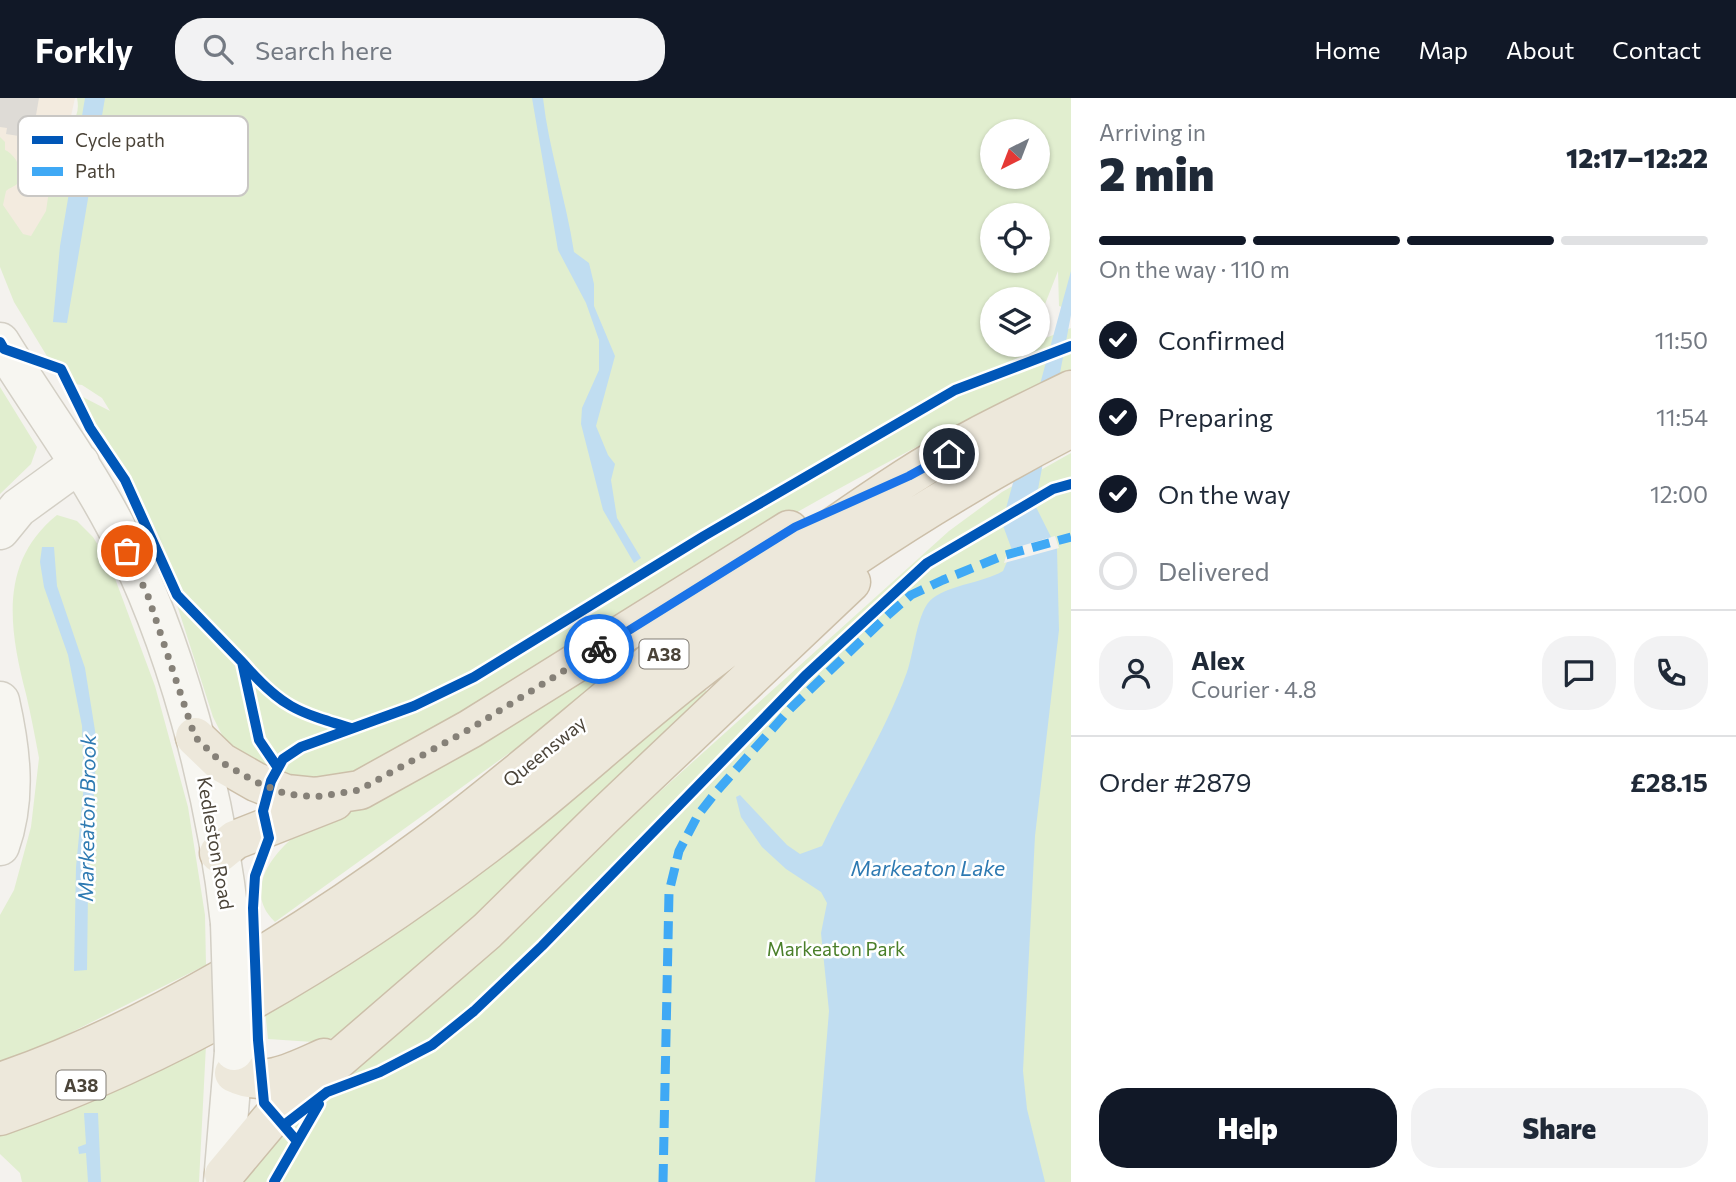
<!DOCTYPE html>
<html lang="en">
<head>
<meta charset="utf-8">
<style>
  :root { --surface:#fff; --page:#f2f2f3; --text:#1f2937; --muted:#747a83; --line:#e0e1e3; --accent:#111827 }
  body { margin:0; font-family:Commissioner,sans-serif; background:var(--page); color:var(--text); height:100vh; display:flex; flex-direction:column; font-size:26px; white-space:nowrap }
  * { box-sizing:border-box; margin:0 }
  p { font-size:23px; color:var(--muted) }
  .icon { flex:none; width:38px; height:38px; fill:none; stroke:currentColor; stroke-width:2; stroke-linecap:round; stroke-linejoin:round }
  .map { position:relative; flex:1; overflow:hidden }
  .sheet { display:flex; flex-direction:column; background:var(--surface); width:665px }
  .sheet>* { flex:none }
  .needle { width:46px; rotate:222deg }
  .buttons { position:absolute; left:980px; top:21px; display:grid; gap:14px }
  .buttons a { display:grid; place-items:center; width:70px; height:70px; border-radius:50%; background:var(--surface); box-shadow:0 2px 5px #0004; font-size:35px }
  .pin { position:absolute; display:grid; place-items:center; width:60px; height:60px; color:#fff; margin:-30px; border:4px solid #fff; border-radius:50%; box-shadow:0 2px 7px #0007 }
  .courier { position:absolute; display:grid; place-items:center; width:70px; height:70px; margin:-35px; border:5px solid #1a73e8; border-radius:50%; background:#fff; color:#222; box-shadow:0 2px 9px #0007 }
  .overview em { font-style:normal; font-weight:800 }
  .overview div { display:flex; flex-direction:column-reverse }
  .overview { display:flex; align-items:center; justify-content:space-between; height:119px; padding:0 28px }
  h1 { font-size:46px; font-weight:800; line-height:52px }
  .bar { display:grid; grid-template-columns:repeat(4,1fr); gap:10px 7px; align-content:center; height:84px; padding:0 28px }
  .bar i { height:9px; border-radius:5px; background:var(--line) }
  .bar .active { background:var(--accent) }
  .bar p { grid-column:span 4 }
  .line { display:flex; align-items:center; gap:18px; padding:0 28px; border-top:2px solid var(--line) }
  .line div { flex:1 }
  .round { display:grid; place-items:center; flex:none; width:74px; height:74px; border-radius:28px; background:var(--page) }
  ol { padding:0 28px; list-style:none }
  li { display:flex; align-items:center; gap:21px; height:77px }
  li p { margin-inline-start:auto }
  li .icon { padding:7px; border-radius:50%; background:var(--accent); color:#fff; stroke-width:4 }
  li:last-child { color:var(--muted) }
  li i { width:38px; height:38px; border:4px solid var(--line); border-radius:50% }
  .cta { display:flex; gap:14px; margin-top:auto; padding:14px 28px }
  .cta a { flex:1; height:80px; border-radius:28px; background:var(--accent); color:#fff; font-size:28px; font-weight:800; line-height:80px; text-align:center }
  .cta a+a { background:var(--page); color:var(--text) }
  header { display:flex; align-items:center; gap:42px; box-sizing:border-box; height:98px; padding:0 35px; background:var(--accent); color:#fff }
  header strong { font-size:33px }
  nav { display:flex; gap:38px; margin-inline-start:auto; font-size:24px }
  .search { width:490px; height:63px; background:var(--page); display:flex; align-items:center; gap:18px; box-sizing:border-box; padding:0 24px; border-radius:28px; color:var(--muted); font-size:26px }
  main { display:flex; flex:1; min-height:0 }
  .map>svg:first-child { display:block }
  .commercial { fill:#f3ebdf }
  .green { fill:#e1eecf; fill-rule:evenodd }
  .water { fill:#c0ddf1 }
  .pier { fill:#f4f2ee }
  .building { fill:#dedbd6 }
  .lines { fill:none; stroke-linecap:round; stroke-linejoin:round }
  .secondary-casing { stroke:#d3cfc5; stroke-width:41 }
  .highway-casing { stroke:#ccbfa9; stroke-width:41 }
  .secondary { stroke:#f7f6f1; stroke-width:38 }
  .highway { stroke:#ede8db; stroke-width:38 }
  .secondary-bridge-casing { stroke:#d3cfc5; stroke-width:41; stroke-linecap:butt }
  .secondary-bridge { stroke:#f7f6f1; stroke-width:38 }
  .quiet { stroke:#3fa9f5; stroke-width:9; stroke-dasharray:18 9; stroke-linecap:butt }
  .cycleway-casing { stroke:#fff; stroke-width:15 }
  .cycleway { stroke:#0057b8; stroke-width:10 }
  .done { stroke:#868178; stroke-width:7; stroke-dasharray:0 12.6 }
  .route { stroke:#1a73e8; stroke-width:9 }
  .labels { text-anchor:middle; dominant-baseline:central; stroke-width:5; stroke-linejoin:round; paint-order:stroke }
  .shield { fill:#fff; stroke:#817c74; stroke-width:2 }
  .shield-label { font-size:18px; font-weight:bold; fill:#4b4439 }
  .street-label { font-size:19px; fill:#4b4439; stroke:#fff }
  .park-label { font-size:19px; fill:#4a7f2a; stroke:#fff }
  .water-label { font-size:21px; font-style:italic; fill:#2e7ab2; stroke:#fff }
  .key { fill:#fff; stroke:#c9c7c4; stroke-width:2 }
  .key-label { font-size:19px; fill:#4b4439 }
</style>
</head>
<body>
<header>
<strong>Forkly</strong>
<div class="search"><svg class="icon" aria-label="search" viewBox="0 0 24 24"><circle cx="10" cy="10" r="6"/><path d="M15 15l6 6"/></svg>Search here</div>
<nav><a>Home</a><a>Map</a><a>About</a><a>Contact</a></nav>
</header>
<main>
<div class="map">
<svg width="1071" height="1084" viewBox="0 0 1071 1084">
  <rect width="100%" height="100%" fill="#f4f2ee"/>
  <path class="commercial" d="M0,0h75l-48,217 -27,-55z"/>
  <path class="green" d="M77,0h994v212l-12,-4 -1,-35 -20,51v-23h-46v46h46v-4l33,-13v45c-249,109 -476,262 -707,403l-58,13 -80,-46 -13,-26 -36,-112 -15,-59 -57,-110 -19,-23 -9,-19 33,17 -8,-13 -20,-13 -8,-1 -21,-18 -39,-64 -14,-35v-130l5,5v8c11,4 22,26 11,35 -3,2 -7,3 -10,6l-3,14 20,29 8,2 15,-25 11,-75c14,-11 24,-19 20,-38zM992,33h46v46h-46zM992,117h46v46h-46z
    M0,289l37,60 -6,17 -31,30z
    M1071,355v729h-826l15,-40 192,-163 497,-448 53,-39z
    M57,417l20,6 16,16 17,28 45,121 33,121 17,108 1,50 -178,89 -28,9v-148l14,-25 17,-63 8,-69c-4,-21 -8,-43 -13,-64 -18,-69 -26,-133 31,-179z
    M670,522l5,6 -156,120 -244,176c-32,-30 -4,-68 24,-89z
    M704,590l6,7 -228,220 -121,105 -30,18 -18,4 -45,-3 -3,-29 85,-46 80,-59z
    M206,947l-7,137h-177l-2,-9 -20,-19v-18l107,-42z"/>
  <path class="water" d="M85,0h20l-38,225 -14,-1 7,-76z
    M532,0h11c6,53 23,101 31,154l15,11 5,21v22l21,50 -19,70 12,29 7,9 -4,16 6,38 24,40 -7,5 -31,-53 -22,-86 1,-16 17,-38v-30l-13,-37 -28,-53z
    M1071,173v44l-36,190 22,44 2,81 -24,206 -12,235 4,38 18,73h-230l14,-171 -8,-78 6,-30 -6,-11 -35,-23 -24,-22 -21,-30 -5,-20 4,-2 47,50 13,9 22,-8c27,-58 63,-113 85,-174 7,-19 10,-63 26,-74 20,-14 49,-15 70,-27l9,-21 -10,-27z
    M42,449h12l3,39 28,82 12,75 -9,149 -1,78 -13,1 2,-104 8,-83 -2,-58 -14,-71 -24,-68 -4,-25z
    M84,1015h14l3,69h-13l-2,-29 -7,1 -1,-7 8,-3z"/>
  <path class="pier" d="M1055,438l4,12 -55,15 4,-13z"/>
  <path class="building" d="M0,0h39l-7,40 -26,-4 1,-6 -7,-1z"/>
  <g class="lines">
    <g class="secondary-casing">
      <path id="secondary" d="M0,244c38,62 82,120 116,185 60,114 100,267 114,396
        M0,432l18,-22 62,-45
        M0,603c11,49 17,97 0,145
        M223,1084l11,-131"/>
    </g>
    <g class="highway-casing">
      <path id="highway" d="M195,639l26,25 35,20 30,12 29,3 45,-7 110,-61 319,-199
        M219,755l16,-13 99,-39
        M234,975c30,15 61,-2 90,-15
        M0,984c145,-49 304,-146 426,-237 107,-79 204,-171 311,-249 56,-41 112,-81 169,-118 52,-34 110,-61 165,-88
        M0,1018c174,-61 340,-160 486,-271 79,-60 150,-129 229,-188 112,-86 230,-164 356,-229
        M224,1077l51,-61 212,-183 116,-114 248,-235"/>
    </g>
    <use href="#secondary" class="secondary"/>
    <use href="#highway" class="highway"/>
    <g class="secondary-bridge-casing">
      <path id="secondary-bridge" d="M230,825l4,128"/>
    </g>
    <use href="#secondary-bridge" class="secondary-bridge"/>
    <path class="quiet" d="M663,1084l6,-290 10,-41 19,-36 18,-23 75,-84 98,-94 22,-19 32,-15 59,-24 69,-19"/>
    <g class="cycleway-casing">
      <path id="cycleway" d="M0,244l4,7 57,20 29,59 35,52 52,115 65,67 17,78 19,28
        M243,565c38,44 54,49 108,65
        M284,1027l43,-33 53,-20 52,-27 42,-34 68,-65 263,-270 122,-113 126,-74 18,-5
        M296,1042l-32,-37 -6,-63 -5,-132 2,-32 14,-38 -6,-27 8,-30 12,-22 18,-12 113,-41 60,-29 230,-141 251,-146 116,-44
        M274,1084l45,-78"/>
    </g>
    <use href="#cycleway" class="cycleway"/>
  </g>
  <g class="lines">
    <path class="done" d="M127,453l21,45 47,141 26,25 35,20 30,12 29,3 44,-7 111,-61 129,-80"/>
    <path class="route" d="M599,551l196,-122 114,-51 40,-22"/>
  </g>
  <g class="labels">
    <g class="shield">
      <rect x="639.5" y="541.5" width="49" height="29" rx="5"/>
      <rect x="56.5" y="972.5" width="49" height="29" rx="5"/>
    </g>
    <g class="shield-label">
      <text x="664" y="556">A38</text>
      <text x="81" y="987">A38</text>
    </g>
    <g class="street-label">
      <text transform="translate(544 653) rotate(-39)">Queensway</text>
      <text transform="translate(216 745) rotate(80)">Kedleston Road</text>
    </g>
    <g class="park-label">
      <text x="836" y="850">Markeaton Park</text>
    </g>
    <g class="water-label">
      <text transform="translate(86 720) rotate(-89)">Markeaton Brook</text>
      <text x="928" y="769">Markeaton Lake</text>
    </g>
  </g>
  <rect x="18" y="18" width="230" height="80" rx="10" class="key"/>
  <rect x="32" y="38" width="31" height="8" fill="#0057b8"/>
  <rect x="32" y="69" width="31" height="9" fill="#3fa9f5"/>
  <g class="key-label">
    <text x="75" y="49">Cycle path</text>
    <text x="75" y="80">Path</text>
  </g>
</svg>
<div class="buttons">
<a><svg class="needle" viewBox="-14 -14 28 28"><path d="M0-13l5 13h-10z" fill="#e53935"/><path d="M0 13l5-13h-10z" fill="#747a83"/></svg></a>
<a><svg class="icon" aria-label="locate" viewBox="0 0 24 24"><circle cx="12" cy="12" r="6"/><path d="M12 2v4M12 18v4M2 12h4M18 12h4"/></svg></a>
<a><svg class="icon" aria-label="layers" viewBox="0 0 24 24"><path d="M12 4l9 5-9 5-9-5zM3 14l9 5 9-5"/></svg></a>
</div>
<div class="pin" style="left:127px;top:453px;background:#ea580c"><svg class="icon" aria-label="bag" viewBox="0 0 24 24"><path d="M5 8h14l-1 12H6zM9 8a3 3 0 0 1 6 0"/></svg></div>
<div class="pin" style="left:949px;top:356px;background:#1f2937"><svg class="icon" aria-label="home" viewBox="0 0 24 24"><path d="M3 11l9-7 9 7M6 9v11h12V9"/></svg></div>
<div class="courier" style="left:599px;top:551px"><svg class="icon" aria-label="bike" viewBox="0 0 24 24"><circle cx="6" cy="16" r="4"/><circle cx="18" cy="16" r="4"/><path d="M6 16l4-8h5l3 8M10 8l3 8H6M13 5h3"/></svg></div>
</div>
<section class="sheet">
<div class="overview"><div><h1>2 min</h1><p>Arriving in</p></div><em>12:17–12:22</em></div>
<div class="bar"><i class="active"></i><i class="active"></i><i class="active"></i><i></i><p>On the way · 110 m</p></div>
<ol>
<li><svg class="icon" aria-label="check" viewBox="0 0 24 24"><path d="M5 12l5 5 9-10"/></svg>Confirmed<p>11:50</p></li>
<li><svg class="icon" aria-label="check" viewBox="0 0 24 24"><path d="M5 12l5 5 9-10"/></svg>Preparing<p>11:54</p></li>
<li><svg class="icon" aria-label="check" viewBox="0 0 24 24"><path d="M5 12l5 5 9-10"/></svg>On the way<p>12:00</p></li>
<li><i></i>Delivered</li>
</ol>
<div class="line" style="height:126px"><a class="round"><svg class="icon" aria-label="person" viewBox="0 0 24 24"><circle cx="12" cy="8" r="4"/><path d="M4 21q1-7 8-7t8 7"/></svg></a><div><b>Alex</b><p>Courier · 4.8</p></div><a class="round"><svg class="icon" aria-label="chat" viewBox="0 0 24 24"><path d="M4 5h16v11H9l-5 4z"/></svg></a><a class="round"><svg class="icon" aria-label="phone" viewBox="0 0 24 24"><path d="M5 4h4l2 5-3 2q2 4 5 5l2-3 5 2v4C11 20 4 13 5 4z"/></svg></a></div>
<div class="line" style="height:91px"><div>Order #2879</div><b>£28.15</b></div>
<div class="cta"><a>Help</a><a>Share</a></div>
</section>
</main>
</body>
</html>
